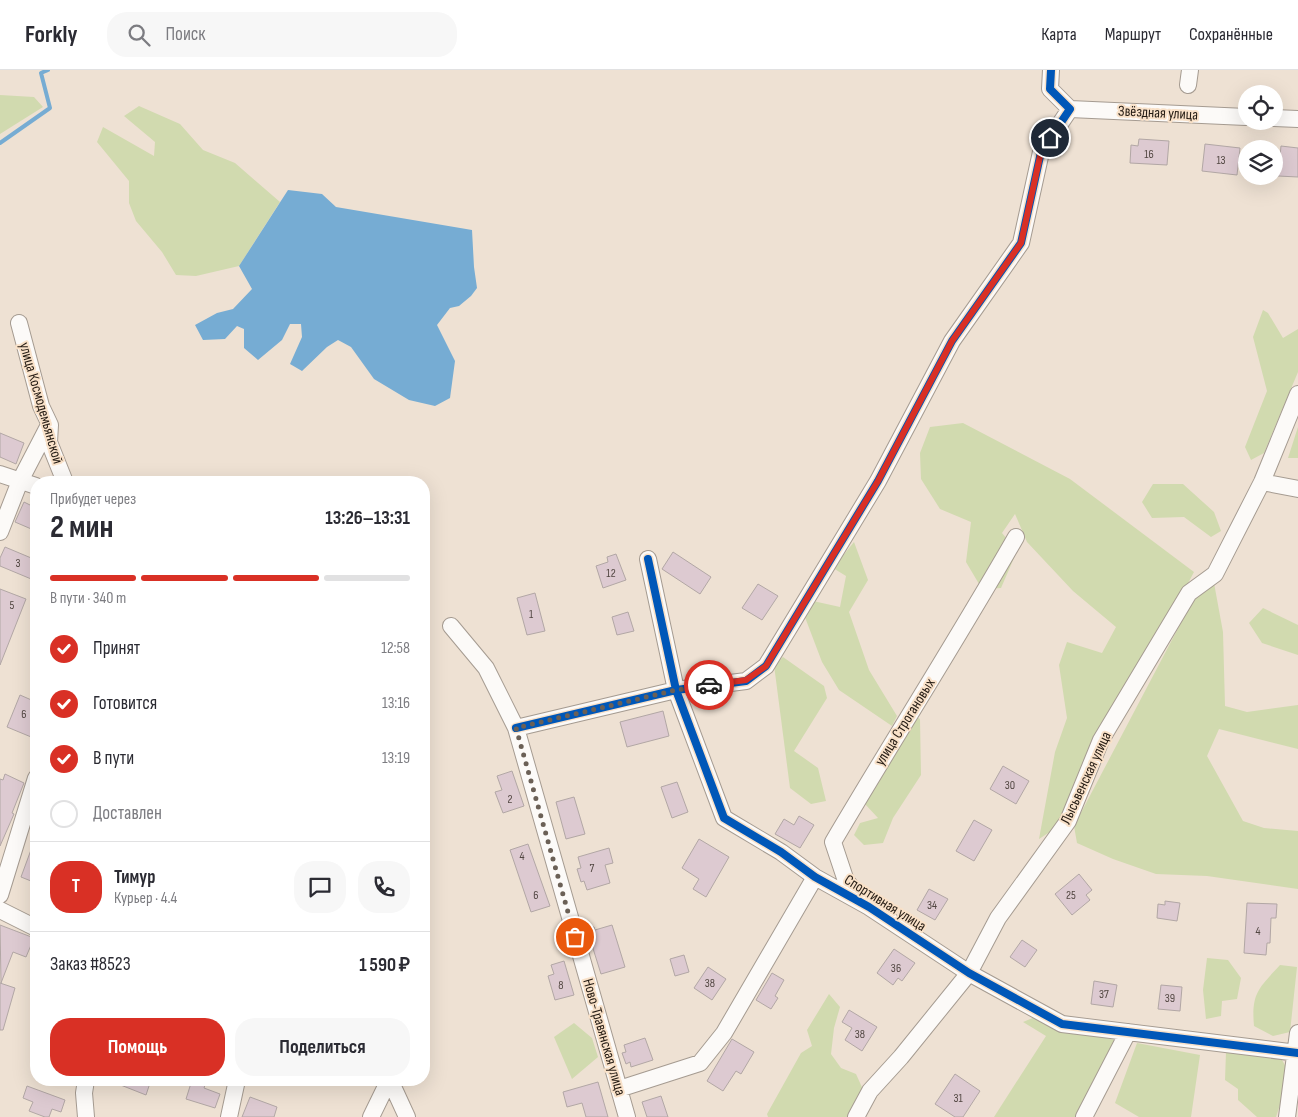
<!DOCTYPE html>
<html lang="ru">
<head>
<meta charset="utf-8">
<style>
  :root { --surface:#fff; --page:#f7f7f7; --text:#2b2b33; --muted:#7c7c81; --line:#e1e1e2; --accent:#d93025 }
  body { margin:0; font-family:"Sofia Sans Condensed",sans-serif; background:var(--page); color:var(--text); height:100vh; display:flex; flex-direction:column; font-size:19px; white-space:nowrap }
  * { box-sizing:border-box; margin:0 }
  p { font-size:16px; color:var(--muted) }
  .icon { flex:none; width:28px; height:28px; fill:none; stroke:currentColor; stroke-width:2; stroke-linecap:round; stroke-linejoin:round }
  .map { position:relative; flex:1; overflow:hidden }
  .side { position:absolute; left:30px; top:406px; width:400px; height:610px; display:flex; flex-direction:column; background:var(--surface); border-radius:20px; box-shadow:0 5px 20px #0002 }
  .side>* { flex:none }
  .tools { position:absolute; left:1238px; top:15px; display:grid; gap:10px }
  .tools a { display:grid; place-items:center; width:45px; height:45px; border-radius:50%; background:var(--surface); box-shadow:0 5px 20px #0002; font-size:25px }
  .pin { position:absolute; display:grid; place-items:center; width:42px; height:42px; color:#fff; margin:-21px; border:2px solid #fff; border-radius:50%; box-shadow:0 1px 5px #0007 }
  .courier { position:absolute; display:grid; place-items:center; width:50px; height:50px; margin:-25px; border:4px solid #d93025; border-radius:50%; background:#fff; color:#222; box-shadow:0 1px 6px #0007 }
  .summary em { font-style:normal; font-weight:700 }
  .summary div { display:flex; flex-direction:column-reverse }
  .summary { display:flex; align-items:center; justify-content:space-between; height:85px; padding:0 20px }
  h1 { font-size:32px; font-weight:700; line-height:38px }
  .bar { display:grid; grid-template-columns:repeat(4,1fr); gap:8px 5px; align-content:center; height:60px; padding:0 20px }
  .bar i { height:6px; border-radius:4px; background:var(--line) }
  .bar .current { background:var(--accent) }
  .bar p { grid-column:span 4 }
  .line { display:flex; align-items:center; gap:12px; padding:0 20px; border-top:1px solid var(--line) }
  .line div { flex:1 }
  .round { display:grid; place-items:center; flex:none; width:52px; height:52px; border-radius:20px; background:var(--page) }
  ol { padding:0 20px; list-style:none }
  li { display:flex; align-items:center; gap:15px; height:55px }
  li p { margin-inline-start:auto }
  li .icon { padding:5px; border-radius:50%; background:var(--accent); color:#fff; stroke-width:4 }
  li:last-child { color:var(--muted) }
  li i { width:28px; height:28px; border:2px solid var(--line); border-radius:50% }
  .cta { display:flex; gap:10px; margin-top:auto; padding:10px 20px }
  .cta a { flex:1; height:58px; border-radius:20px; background:var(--accent); color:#fff; font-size:20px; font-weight:700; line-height:58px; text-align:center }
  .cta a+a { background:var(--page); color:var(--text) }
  header { display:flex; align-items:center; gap:30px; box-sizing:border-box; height:70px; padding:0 25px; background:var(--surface); border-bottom:1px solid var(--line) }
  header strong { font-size:24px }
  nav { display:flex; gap:28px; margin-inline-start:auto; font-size:18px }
  .search { width:350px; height:45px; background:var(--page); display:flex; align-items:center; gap:12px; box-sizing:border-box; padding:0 18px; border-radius:20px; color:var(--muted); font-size:19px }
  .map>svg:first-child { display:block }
  .green { fill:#d1daaf }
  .water { fill:#76acd3 }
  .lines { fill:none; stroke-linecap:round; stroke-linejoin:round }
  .stream { stroke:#76acd3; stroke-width:4 }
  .building { fill:#ddcad1; stroke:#b2a7a5 }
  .minor-casing { stroke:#a59b91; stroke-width:18 }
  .minor { stroke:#fcfaf8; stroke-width:16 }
  .cycleway-casing { stroke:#f9e1c8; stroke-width:11 }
  .cycleway { stroke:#0057b8; stroke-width:8 }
  .done { stroke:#6b6056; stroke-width:5; stroke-dasharray:0 9 }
  .route { stroke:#d93025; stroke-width:6 }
  .labels { text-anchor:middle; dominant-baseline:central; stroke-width:4; stroke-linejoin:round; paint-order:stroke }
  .number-label { font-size:12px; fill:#524742 }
  .street-label { font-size:15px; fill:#241b13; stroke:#f9e1c8 }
</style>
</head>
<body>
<header>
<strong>Forkly</strong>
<div class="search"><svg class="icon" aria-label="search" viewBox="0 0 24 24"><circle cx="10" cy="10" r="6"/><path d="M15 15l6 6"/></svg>Поиск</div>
<nav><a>Карта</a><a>Маршрут</a><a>Сохранённые</a></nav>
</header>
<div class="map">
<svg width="1298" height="1047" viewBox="0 0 1298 1047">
  <rect width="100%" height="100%" fill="#eee1d3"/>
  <path class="green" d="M0,25l34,2 9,10 -43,27z
    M139,36l41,18 23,26 32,13 45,39 -41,64 -43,10 -20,-1 -14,-23 -26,-31 -7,-18v-22l-32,-39 6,-15 51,29 1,-14 -31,-26z
    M1263,240l5,3 15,25 15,-9v43l-34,81 -13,7 -6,-13 22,-56 -14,-54z
    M963,353l107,56 124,93 -135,254 -20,13 16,-87 12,-34 -8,-53 8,-23 35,11 14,-26 -43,-36 -46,-49 -12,-28 -13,19 15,18 -16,37 -19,1 -16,-27 5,-40 -31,-13 -19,-30 -1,-26 10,-26z
    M1298,357v31h-10z
    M1153,414h30l31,28 7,19 -10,6 -27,-20 -32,1 -10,-16z
    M854,472l14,38 -19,32 20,58 28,46 -5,10 -53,-36 -17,-28 -19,-50 10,-11 27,6 6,-31 -13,-8z
    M1214,513l9,49 2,74 22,6 51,-7v44l-79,-20 -12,27 36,65 21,7 34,3v58l-91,-13 -51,-2 -43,-15 -36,-16 -3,-17 120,-228z
    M1263,538l35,17v30l-36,-12 -13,-20z
    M783,587l41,29 3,12 -33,53 24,17 8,33 -15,3 -21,-16 -16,-123z
    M916,646l4,3 1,56 -28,43 -10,25 -19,2 -10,-10 6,-12 18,-5 -13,-14z
    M1207,888l21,2 13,18 -4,21 -15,2 -1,15 -15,3 -3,-29z
    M1280,895l17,2 -7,65 -17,4 -19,-10c-3,-33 5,-38 26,-61z
    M829,924l11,13 -6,21 -3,26 10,14 15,6 9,20 -14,23h-83l-1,-3 34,-61 11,-7 -5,-16z
    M1035,947l19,10 66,14 -43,76h-83l52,-81 -23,-14z
    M574,953l18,15 6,19 -26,22 -18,-42z
    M1137,973l63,12 -9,62h-52l-24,-14z
    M1226,982l56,8 8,14 -14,43h-19l-19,-17v-11l-13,-9z"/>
  <path class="water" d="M288,120l34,4 14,13 136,23 2,37 3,21 -6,8 -12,10 -9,2 -13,17 18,36 -5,37 -15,8 -26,-6 -35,-21 -23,-32 -13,-7 -11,7 -25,24 -12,-7 12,-27 -1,-13h-11l-8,16 -24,20 -14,-12v-19l-7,-3 -12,13 -22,1 -8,-15 22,-12 16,-4 19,-20 -13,-23z"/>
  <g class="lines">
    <path class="stream" d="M0,73l50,-35 -9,-35 7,-3"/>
  </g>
  <path class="building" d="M1139,69l30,2 -2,24 -37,-2 1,-18 7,1z
    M1205,74l35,4 -3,27 -35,-4z
    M1281,76l17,2v29l-20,-1z
    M0,363l24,10 -8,21 -16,-7z
    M24,432l12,6v23l-21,-9z
    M5,477l31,13v21l-36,-15v-8z
    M673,482l38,25 -11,17 -38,-25z
    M616,484l10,26 -23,8 -7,-22 12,-4 -1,-5z
    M758,514l20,12 -16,24 -20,-12z
    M0,519l26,10 -26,66z
    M535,523l10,38 -18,4 -10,-37z
    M628,542l6,19 -17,4 -5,-18z
    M20,625l16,7v37l-29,-12z
    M663,641l6,25 -42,11 -7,-25z
    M1003,696l26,15 -13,23 -26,-15z
    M512,701l12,35 -21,7 -8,-21 7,-2 -5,-14z
    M5,704l19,9 -12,30 2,1 -14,32v-67l3,1z
    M677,712l11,30 -16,6 -11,-31z
    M574,727l11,37 -19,5 -10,-37z
    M799,746l15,9 -14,23 -25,-14 9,-15 10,6z
    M974,750l18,10 -18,31 -18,-10z
    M35,769h1v44l-15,-6z
    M699,769l30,18 -23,40 -13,-8 6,-10 -17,-11z
    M528,774l22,62 -19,6 -21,-62z
    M609,778l4,15 -8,2 5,18 -23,7 -3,-9 -3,1 -4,-13 4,-1 -3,-11z
    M1079,804l13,16 -6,5 4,5 -18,15 -17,-21z
    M929,819l19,10 -13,21 -18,-10z
    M1165,831l15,2 -3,18 -20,-3 1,-14 7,1z
    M1247,833l30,1 -1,14h-5l-1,25h-3l-1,12 -22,-2z
    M0,855l34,13 -8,19 -13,-5 -12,31z
    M612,855l13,42 -24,7 -10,-32 -3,1 -4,-14 10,-2 1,3z
    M1022,870l15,10 -12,17 -15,-10z
    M894,879l21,14 -13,18 -4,-3 -5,7 -16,-12z
    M684,885l5,17 -14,4 -5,-17z
    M564,891l10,34 -19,5 -7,-24 6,-2 -3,-9z
    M708,897l18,12 -14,21 -18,-12z
    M772,903l12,7 -9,16 3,2 -7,11 -15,-9z
    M1094,911l23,4 -4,22 -22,-3z
    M0,913l15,5 -12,42h-3z
    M1161,915l21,2 -2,24 -22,-2z
    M849,940l28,17 -15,24 -17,-11 7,-12 -10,-6z
    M645,968l8,22 -22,7 -1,-5 -4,2 -4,-11 4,-1 -2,-7z
    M732,969l22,13 -13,22 -5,-3 -13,20 -16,-10z
    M955,1004l25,17 -17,26h-8l-20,-13z
    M108,1010h43l-5,15z
    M192,1010l13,5 -1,3 16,6 -5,14 -29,-9z
    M598,1012l10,35h-22l-4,-14 -15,4 -4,-15z
    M27,1016l38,14 -4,12 -9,-3 -3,8h-4l-16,-6 4,-9 -10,-4z
    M661,1026l7,21h-21l-5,-15z
    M250,1027l27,10 -3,10h-32z"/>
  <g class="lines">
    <g class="minor-casing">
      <path id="minor" d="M1188,15l2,-15
        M1070,39l176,8
        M1274,48l24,1
        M19,253l22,83 9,19 -1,17 16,40
        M0,404l36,12
        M1262,412l36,7
        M0,462l20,-51 28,-54
        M648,489l28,131 48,128 57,34 34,25 54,30 100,66 93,51 236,29
        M451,556l35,42 30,60 111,389
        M516,658l160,-38 70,-9 20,-15 112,-185 74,-140 69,-98 20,-91 29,-43 -20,-20 1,-19
        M0,825l36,-117
        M859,826l-13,-15 -13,-39c60,-102 124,-202 183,-305
        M0,840l36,18
        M390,1010l17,37
        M619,1019l81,-26 24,-30 91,-156
        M86,1047l-2,-24 2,-13
        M229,1047l8,-37
        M371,1047l18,-37
        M856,1047l14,-26 31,-34 68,-84 29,-55 70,-97 33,-81 88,-147 26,-19 47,-92 36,-88
        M1084,1047l44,-85
        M1287,1047l11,-84"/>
    </g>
    <use href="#minor" class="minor"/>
    <g class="cycleway-casing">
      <path id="cycleway" d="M648,489l28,131 48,128 57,34 34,25 54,30 100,66 93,51 236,29
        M516,658l160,-38 70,-9 20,-15 112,-185 74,-140 69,-98 20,-91 29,-43 -20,-20 1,-19"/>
    </g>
    <use href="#cycleway" class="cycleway"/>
  </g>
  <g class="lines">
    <path class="done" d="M575,867l-59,-209 160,-38 33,-5"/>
    <path class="route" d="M709,615l37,-5 20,-14 112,-185 74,-140 69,-98 20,-91 9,-14"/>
  </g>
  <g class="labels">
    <g class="number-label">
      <text x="1149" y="84">16</text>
      <text x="1221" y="90">13</text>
      <text x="18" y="493">3</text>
      <text x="611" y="503">12</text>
      <text x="12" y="535">5</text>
      <text x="531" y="544">1</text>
      <text x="24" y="644">6</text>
      <text x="1010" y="715">30</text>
      <text x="510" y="729">2</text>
      <text x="522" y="786">4</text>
      <text x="592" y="798">7</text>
      <text x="536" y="825">6</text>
      <text x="1071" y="825">25</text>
      <text x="932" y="835">34</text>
      <text x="1258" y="861">4</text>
      <text x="896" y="898">36</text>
      <text x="710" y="913">38</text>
      <text x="561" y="915">8</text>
      <text x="1104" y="924">37</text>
      <text x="1170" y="928">39</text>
      <text x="860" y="964">38</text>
      <text x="958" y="1028">31</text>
    </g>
    <g class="street-label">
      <text transform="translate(1158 43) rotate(3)">Звёздная улица</text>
      <text transform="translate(41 333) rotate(74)">улица Космодемьянской</text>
      <text transform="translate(905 652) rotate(-58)">улица Строгановых</text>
      <text transform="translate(1086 708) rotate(-65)">Лысьвенская улица</text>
      <text transform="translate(885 833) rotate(32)">Спортивная улица</text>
      <text transform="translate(604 967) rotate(74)">Ново-Травянская улица</text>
    </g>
  </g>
</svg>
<div class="tools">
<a><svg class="icon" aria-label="locate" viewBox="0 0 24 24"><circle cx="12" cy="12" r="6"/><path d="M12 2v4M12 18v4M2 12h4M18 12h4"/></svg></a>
<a><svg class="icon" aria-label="layers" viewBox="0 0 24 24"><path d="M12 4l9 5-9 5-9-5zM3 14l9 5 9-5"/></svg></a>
</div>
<div class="pin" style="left:575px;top:867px;background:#ea580c"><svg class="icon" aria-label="bag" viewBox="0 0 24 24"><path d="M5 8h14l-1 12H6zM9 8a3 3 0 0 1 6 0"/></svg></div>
<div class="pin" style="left:1050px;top:68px;background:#1f2937"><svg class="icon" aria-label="home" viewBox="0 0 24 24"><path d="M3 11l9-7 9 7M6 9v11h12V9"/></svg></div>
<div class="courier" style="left:709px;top:615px"><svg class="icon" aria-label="car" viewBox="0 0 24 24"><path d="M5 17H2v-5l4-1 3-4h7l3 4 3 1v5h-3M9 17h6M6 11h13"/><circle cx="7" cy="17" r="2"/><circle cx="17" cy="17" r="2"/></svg></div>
<section class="side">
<div class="summary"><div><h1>2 мин</h1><p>Прибудет через</p></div><em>13:26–13:31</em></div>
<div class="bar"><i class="current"></i><i class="current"></i><i class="current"></i><i></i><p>В пути · 340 m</p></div>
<ol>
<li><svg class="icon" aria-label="check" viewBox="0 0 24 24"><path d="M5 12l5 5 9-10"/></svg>Принят<p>12:58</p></li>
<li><svg class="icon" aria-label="check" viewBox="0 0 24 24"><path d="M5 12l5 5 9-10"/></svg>Готовится<p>13:16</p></li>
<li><svg class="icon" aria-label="check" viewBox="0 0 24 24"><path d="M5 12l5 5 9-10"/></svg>В пути<p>13:19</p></li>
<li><i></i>Доставлен</li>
</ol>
<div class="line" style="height:90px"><b class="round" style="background:var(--accent);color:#fff">Т</b><div><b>Тимур</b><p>Курьер · 4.4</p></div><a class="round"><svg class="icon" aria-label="chat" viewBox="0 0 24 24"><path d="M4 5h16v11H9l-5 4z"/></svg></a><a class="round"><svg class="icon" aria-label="phone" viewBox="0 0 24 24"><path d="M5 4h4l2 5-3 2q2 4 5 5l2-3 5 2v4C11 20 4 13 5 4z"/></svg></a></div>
<div class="line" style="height:65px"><div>Заказ #8523</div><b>1 590 ₽</b></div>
<div class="cta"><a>Помощь</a><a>Поделиться</a></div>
</section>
</div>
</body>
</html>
